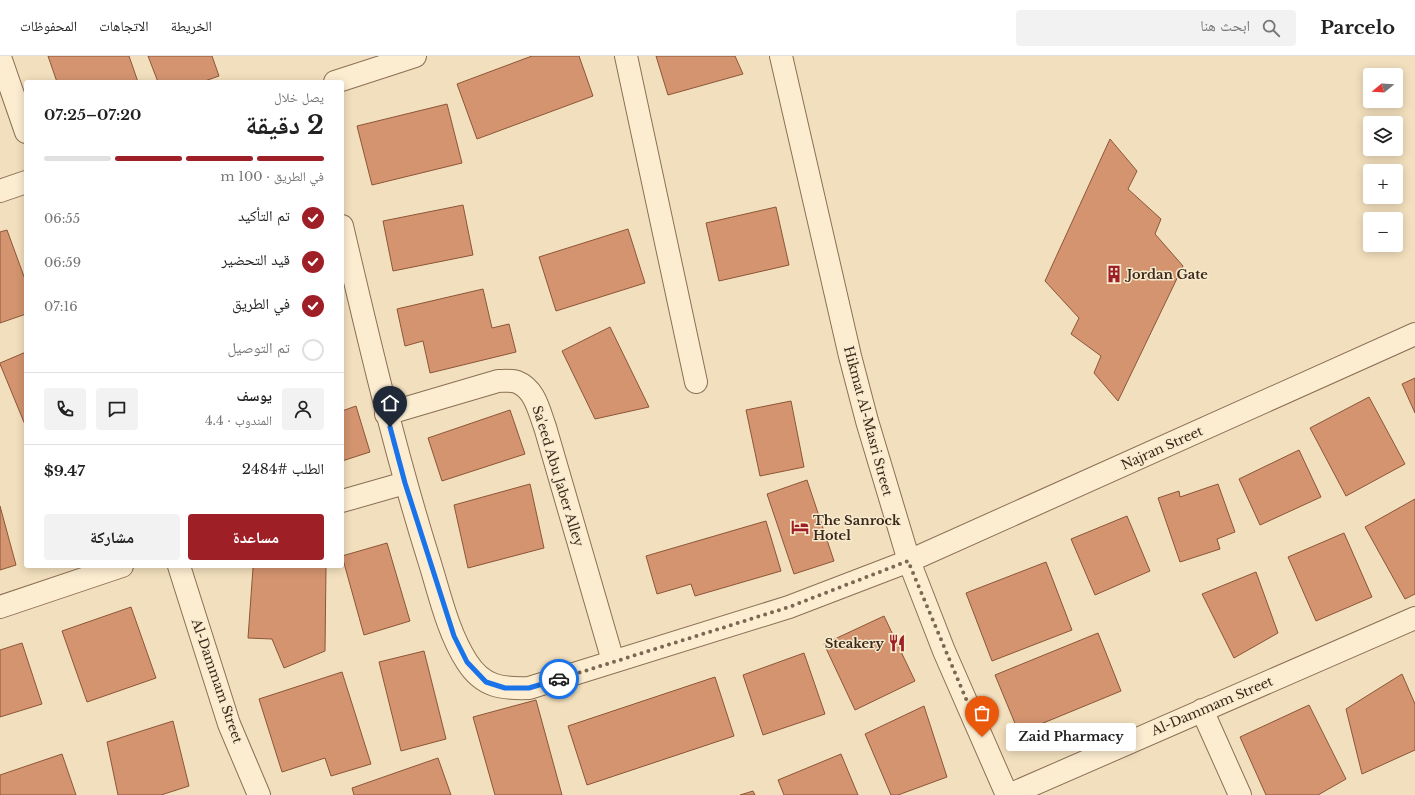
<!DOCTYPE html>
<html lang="ar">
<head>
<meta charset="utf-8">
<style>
  :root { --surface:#fff; --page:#f2f2f2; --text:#222; --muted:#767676; --line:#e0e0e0; --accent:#9f1f26 }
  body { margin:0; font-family:"Libre Baskerville","Noto Naskh Arabic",serif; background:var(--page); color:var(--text); direction:rtl; height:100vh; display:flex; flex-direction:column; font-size:15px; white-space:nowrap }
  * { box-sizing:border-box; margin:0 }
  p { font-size:13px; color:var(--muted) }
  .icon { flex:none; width:22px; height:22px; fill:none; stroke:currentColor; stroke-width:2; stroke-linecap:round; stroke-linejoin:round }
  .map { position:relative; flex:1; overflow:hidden; direction:ltr }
  .sheet { position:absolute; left:24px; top:24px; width:320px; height:488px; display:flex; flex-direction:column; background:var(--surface); border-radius:4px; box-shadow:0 2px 10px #0003; direction:rtl }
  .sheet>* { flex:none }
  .needle { width:26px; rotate:252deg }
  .tools { position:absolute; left:1363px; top:12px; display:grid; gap:8px }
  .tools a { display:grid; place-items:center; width:40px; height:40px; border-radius:4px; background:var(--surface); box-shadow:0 2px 10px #0003; font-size:20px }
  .pin { position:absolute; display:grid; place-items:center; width:34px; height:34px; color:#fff; margin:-41px -17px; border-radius:50% 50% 50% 0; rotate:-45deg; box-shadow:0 0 4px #0007 }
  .pin .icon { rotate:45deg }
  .courier { position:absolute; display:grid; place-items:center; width:40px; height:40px; margin:-20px; border:3px solid #1a73e8; border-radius:50%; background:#fff; color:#222; box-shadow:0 1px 5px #0007 }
  .bubble { position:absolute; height:28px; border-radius:4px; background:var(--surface); box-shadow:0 2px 10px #0003; font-size:13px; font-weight:800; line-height:28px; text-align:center; direction:rtl }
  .headline em { font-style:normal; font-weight:800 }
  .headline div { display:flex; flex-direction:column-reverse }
  .headline { display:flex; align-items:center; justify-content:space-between; height:68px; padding:0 20px }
  h1 { font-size:26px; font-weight:800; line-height:30px }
  .bar { display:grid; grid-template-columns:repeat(4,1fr); gap:6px 4px; align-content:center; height:48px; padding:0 20px }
  .bar i { height:5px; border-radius:3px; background:var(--line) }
  .bar .current { background:var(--accent) }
  .bar p { grid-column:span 4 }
  .line { display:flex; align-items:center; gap:10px; padding:0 20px; border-top:1px solid var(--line) }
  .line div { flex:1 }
  .round { display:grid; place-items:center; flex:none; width:42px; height:42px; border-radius:4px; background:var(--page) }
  ol { padding:0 20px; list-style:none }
  li { display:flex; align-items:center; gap:12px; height:44px }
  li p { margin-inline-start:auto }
  li .icon { padding:4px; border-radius:50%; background:var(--accent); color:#fff; stroke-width:4 }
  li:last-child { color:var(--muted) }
  li i { width:22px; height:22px; border:2px solid var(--line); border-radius:50% }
  .cta { display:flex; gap:8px; margin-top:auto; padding:8px 20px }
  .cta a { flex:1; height:46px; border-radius:4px; background:var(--accent); color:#fff; font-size:16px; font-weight:800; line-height:46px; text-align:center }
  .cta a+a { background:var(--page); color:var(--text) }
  header { display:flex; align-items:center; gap:24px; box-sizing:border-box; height:56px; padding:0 20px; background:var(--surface); border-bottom:1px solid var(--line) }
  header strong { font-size:19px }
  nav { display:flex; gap:22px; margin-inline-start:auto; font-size:14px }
  .search { width:280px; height:36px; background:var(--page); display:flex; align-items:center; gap:10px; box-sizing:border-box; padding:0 14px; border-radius:4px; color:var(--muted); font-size:15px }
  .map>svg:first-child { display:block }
  .building { fill:#d3946f; stroke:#8c5638 }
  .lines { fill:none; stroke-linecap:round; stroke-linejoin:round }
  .street-casing { stroke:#8b6f55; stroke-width:24 }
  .street { stroke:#fcedd1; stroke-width:22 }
  .done { stroke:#7a6854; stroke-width:4; stroke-dasharray:0 7.2 }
  .route { stroke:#1a73e8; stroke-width:5 }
  .labels { text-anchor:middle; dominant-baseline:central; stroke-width:3; stroke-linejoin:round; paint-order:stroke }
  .poi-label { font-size:13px; font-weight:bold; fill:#39281b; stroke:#f8eacd; text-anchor:start }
  .street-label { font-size:13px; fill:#39281b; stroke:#f8eacd }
</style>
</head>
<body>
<header>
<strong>Parcelo</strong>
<div class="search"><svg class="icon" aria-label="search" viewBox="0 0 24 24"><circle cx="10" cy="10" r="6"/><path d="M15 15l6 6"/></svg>ابحث هنا</div>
<nav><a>الخريطة</a><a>الاتجاهات</a><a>المحفوظات</a></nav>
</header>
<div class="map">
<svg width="1415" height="739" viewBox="0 0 1415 739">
  <rect width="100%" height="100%" fill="#f2dfbd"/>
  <path class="building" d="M48,0h81l9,26h-81z
    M148,0h64l7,20 -17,6h-44z
    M532,0h47l14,40 -116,43 -20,-55z
    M656,0h79l8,18 -75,21z
    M447,48l15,59 -90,22 -15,-59z
    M1110,83l27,32 -9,18 33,30 -6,15 28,32 -65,135 -24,-28 7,-17 -30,-22 8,-16 -34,-37z
    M463,149l10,50 -80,16 -10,-50z
    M776,151l13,58 -70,16 -13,-58z
    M628,173l17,54 -89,28 -17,-54z
    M7,174l19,52v32l-26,9v-91z
    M483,233l9,39 17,-4 7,28 -86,21 -7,-32 -18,5 -8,-37z
    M610,271l39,80 -54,12 -33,-68z
    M26,296v75l-26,-63v-1z
    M1415,322v35l-13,-29z
    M1369,341l36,67 -59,32 -36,-68z
    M791,345l13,66 -44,9 -14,-66z
    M356,350l14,46 -28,9v-50z
    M510,354l15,44 -83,27 -14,-43z
    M1299,394l22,47 -61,28 -21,-46z
    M807,424l27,81 -40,13 -27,-80z
    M530,428l14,64 -76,20 -14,-63z
    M1218,428l17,48 -18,7 3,10 -40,13 -22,-64 21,-7 1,6z
    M1415,443v95l-10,5 -40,-72z
    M0,450l16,59 -16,5z
    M1127,460l23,55 -55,24 -24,-56z
    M766,465l15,50 -86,25 -4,-12 -34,10 -11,-38z
    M1344,477l28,64 -56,24 -28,-64z
    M387,487l23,78 -46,14 -22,-79z
    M1046,506l26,68 -80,31 -26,-68z
    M261,510h65l-1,85 -41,17 -12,-29 -24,-1 5,-70z
    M1256,516l22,61 -44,25 -32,-64z
    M131,551l25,71 -69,24 -25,-71z
    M884,560l31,65 -60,29 -31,-66z
    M1098,577l23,58 -102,42 -24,-58z
    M22,587l20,61 -42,13v-67z
    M424,595l22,88 -45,12 -22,-89z
    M804,597l21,61 -62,21 -20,-60z
    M342,616l29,92 -40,12 -6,-18 -43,14 -23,-73z
    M1402,618l13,30v46l-53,24 -16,-65z
    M715,621l19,59 -147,49 -19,-59z
    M536,644l26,95h-67l-22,-78z
    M1309,649l37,74 -28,16h-52l-26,-58z
    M924,650l23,71 -49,18h-7l-26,-61z
    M173,665l16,65 -28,9h-43l-11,-53z
    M62,698l14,41h-76v-20z
    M841,698l17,41h-74l-6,-15z
    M438,702l13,37h-97l-2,-7z
    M753,735l2,4h-15z"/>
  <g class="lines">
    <g class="street-casing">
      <path id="street" d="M626,0l70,326
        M781,0l69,300 17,65 42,140 35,90 63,144
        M0,1l26,75
        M335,26l80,-26
        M0,135l26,-9
        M342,170c26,111 52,222 86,331 11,34 19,74 39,105 16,25 35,27 62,26l260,-81 120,-46 506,-227
        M386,358l112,-33c6,0 14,-1 19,1 18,7 22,29 28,45l68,234
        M342,445l63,-18
        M179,510l50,158 30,71
        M0,551l122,-41
        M1202,654l38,85
        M1009,739l406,-177"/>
    </g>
    <use href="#street" class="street"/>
  </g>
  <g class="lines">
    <path class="done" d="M559,623l230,-72 119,-46 74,176"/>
    <path class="route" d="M390,371l15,56 49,153 13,26 19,20 19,6h24l30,-9"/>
  </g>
  <defs>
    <g id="building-bare" transform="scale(1.38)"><path d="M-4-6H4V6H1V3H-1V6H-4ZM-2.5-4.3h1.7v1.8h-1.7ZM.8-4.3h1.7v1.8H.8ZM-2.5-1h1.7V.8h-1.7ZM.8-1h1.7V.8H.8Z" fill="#9f1f26" stroke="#f8eacd" stroke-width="2.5" paint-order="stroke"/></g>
    <g id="hotel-bare" transform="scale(1.38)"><path d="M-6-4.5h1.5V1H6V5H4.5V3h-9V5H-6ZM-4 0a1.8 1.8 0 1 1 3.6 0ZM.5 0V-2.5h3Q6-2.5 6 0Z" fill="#9f1f26" stroke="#f8eacd" stroke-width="2.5" paint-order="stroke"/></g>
    <g id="restaurant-bare" transform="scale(1.38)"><path d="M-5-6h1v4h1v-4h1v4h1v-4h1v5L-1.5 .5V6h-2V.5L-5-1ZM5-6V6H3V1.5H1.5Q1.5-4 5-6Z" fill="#9f1f26" stroke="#f8eacd" stroke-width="2.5" paint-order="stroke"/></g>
  </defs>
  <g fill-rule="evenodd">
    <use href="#building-bare" x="1114" y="218"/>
    <use href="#hotel-bare" x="800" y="471"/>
    <use href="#restaurant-bare" x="897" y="587"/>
  </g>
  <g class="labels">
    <g class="poi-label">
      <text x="1127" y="218">Jordan Gate</text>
      <text x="813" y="464">The Sanrock<tspan x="813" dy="15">Hotel</tspan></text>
      <text x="884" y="587" text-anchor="end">Steakery</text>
    </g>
    <g class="street-label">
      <text transform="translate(868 365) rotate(75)">Hikmat Al-Masri Street</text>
      <text transform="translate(1162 392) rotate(-24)">Najran Street</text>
      <text transform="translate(558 420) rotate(73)">Sa'eed Abu Jaber Alley</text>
      <text transform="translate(217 625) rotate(71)">Al-Dammam Street</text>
      <text transform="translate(1212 650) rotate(-23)">Al-Dammam Street</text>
    </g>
  </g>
</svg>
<div class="tools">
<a><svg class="needle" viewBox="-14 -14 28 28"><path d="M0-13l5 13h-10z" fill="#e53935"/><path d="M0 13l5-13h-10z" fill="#767676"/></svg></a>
<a><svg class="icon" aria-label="layers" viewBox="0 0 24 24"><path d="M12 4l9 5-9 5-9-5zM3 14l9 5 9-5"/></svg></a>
<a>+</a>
<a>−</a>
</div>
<div class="pin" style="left:982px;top:681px;background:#ea580c"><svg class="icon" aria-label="bag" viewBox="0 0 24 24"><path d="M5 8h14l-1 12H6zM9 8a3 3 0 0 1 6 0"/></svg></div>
<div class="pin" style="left:390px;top:371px;background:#1f2937"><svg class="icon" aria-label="home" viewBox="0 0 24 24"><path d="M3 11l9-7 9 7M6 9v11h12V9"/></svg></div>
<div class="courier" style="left:559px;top:623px"><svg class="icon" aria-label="car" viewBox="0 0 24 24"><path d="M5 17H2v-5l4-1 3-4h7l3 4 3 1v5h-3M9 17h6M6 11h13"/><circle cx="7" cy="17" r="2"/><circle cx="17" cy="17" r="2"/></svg></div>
<div class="bubble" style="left:1006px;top:667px;width:130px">Zaid Pharmacy</div>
<section class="sheet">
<div class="headline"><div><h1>2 دقيقة</h1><p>يصل خلال</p></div><em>07:20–07:25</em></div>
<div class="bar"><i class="current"></i><i class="current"></i><i class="current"></i><i></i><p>في الطريق · 100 m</p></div>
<ol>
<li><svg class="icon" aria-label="check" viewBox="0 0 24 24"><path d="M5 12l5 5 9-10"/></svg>تم التأكيد<p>06:55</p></li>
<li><svg class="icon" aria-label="check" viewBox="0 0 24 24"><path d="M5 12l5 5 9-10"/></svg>قيد التحضير<p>06:59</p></li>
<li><svg class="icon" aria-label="check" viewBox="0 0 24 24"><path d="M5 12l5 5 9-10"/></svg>في الطريق<p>07:16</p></li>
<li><i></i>تم التوصيل</li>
</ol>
<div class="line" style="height:72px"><a class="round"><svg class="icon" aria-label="person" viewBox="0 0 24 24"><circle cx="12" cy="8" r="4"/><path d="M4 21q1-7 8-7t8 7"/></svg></a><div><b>يوسف</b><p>المندوب · 4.4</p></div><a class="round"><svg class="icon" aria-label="chat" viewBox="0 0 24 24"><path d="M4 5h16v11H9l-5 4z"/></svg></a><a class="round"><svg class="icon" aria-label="phone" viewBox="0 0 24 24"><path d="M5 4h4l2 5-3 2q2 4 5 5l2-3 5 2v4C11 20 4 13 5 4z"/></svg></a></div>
<div class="line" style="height:52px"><div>الطلب #2484</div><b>$9.47</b></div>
<div class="cta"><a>مساعدة</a><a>مشاركة</a></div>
</section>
</div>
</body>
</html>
